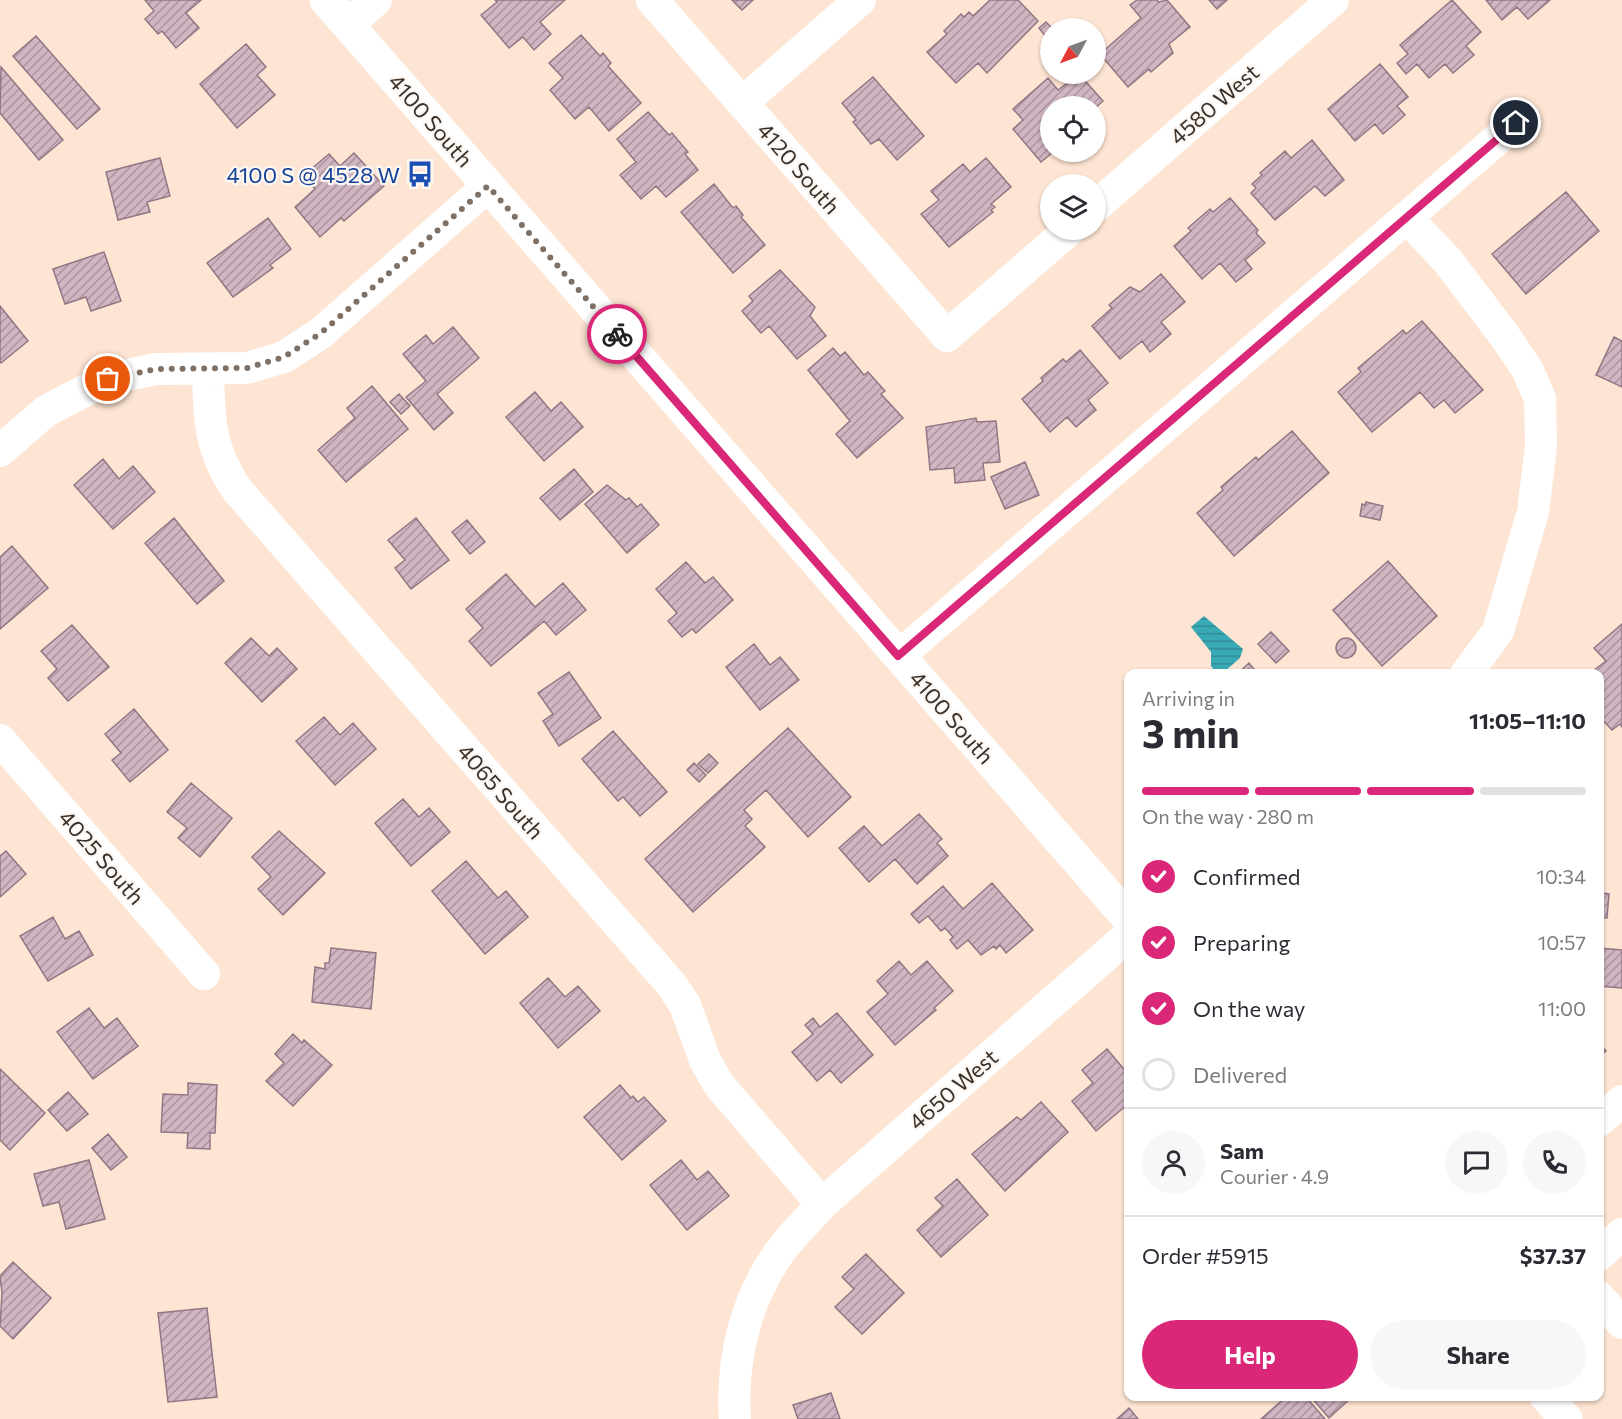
<!DOCTYPE html>
<html lang="en">
<head>
<meta charset="utf-8">
<style>
  :root { --surface:#fff; --page:#f7f7f7; --text:#2b2b33; --muted:#7c7c81; --line:#e1e1e2; --accent:#db2777 }
  body { margin:0; font-family:Commissioner,sans-serif; background:var(--page); color:var(--text); height:100vh; display:flex; flex-direction:column; font-size:22px; white-space:nowrap }
  * { box-sizing:border-box; margin:0 }
  p { font-size:20px; color:var(--muted) }
  .icon { flex:none; width:33px; height:33px; fill:none; stroke:currentColor; stroke-width:2; stroke-linecap:round; stroke-linejoin:round }
  .map { position:relative; flex:1; overflow:hidden }
  .sheet { position:absolute; left:1124px; top:669px; width:480px; height:732px; display:flex; flex-direction:column; background:var(--surface); border-radius:12px; box-shadow:0 2px 4px #0004 }
  .sheet>* { flex:none }
  .needle { width:39px; rotate:229deg }
  .fabs { position:absolute; left:1040px; top:18px; display:grid; gap:12px }
  .fabs a { display:grid; place-items:center; width:66px; height:66px; border-radius:50%; background:var(--surface); box-shadow:0 2px 4px #0004; font-size:30px }
  .pin { position:absolute; display:grid; place-items:center; width:51px; height:51px; color:#fff; margin:-26px; border:3px solid #fff; border-radius:50%; box-shadow:0 2px 6px #0007 }
  .courier { position:absolute; display:grid; place-items:center; width:60px; height:60px; margin:-30px; border:4px solid #db2777; border-radius:50%; background:#fff; color:#222; box-shadow:0 2px 8px #0007 }
  .summary em { font-style:normal; font-weight:700 }
  .summary div { display:flex; flex-direction:column-reverse }
  .summary { display:flex; align-items:center; justify-content:space-between; height:102px; padding:0 18px }
  h1 { font-size:39px; font-weight:700; line-height:45px }
  .bar { display:grid; grid-template-columns:repeat(4,1fr); gap:9px 6px; align-content:center; height:72px; padding:0 18px }
  .bar i { height:8px; border-radius:4px; background:var(--line) }
  .bar .selected { background:var(--accent) }
  .bar p { grid-column:span 4 }
  .line { display:flex; align-items:center; gap:15px; padding:0 18px; border-top:2px solid var(--line) }
  .line div { flex:1 }
  .round { display:grid; place-items:center; flex:none; width:63px; height:63px; border-radius:32px; background:var(--page) }
  ol { padding:0 18px; list-style:none }
  li { display:flex; align-items:center; gap:18px; height:66px }
  li p { margin-inline-start:auto }
  li .icon { padding:6px; border-radius:50%; background:var(--accent); color:#fff; stroke-width:4 }
  li:last-child { color:var(--muted) }
  li i { width:33px; height:33px; border:3px solid var(--line); border-radius:50% }
  .primary-button { display:flex; gap:12px; margin-top:auto; padding:12px 18px }
  .primary-button a { flex:1; height:69px; border-radius:36px; background:var(--accent); color:#fff; font-size:24px; font-weight:700; line-height:69px; text-align:center }
  .primary-button a+a { background:var(--page); color:var(--text) }
  .map>svg:first-child { display:block }
  .water { fill:url(#water-rules) }
  .building { fill:url(#building-hatch); stroke:#917784; stroke-width:1.5 }
  .lines { fill:none; stroke-linecap:round; stroke-linejoin:round }
  .minor { stroke:#fff; stroke-width:32 }
  .major { stroke:#fff; stroke-width:33 }
  .done { stroke:#7f7065; stroke-width:6; stroke-dasharray:0 10.8 }
  .route { stroke:#db2777; stroke-width:8 }
  .labels { text-anchor:middle; dominant-baseline:central; stroke-width:4.5; stroke-linejoin:round; paint-order:stroke }
  .street-label { font-size:22px; fill:#3a312a; stroke:#fcf7f3 }
  .transit-label { font-size:22px; fill:#164399; stroke:#fcf7f3; text-anchor:end }
</style>
</head>
<body>
<div class="map">
<svg width="1622" height="1419" viewBox="0 0 1622 1419">
  <defs>
    <pattern id="water-rules" width="6" height="5" patternUnits="userSpaceOnUse" patternTransform="scale(1.5)"><rect width="6" height="5" fill="#38aab5"/><path d="M0 2.5h6" fill="none" stroke="#308b93"/></pattern>
    <pattern id="building-hatch" width="6" height="6" patternUnits="userSpaceOnUse" patternTransform="scale(1.5)"><rect width="6" height="6" fill="#d0b5c2"/><path d="M-1 1l2-2M0 6l6-6M5 7l2-2" fill="none" stroke="#aa949e"/></pattern>
  </defs>
  <rect width="100%" height="100%" fill="#fee5d3"/>
  <path class="water" d="M1204,616l39,33 -3,9 -16,14 -10,-2 -3,-4v-14l-20,-25z"/>
  <path class="building" d="M145,0h56l-15,13 13,15 -23,20 -14,-17 -4,3 -13,-15 9,-8z
    M495,0h70l-25,22 11,12 -17,16 -11,-13 -14,11 -28,-33 16,-13z
    M732,0h21l-11,10z
    M990,0h28l20,21 -51,52 -9,-10 -22,20 -29,-31 20,-18 -3,-3 17,-17 3,3 5,-5 4,4z
    M1137,0h20l2,2 8,-2 23,27 -21,17 4,9 -22,19 -2,-3 -21,18 -28,-33 41,-36 -11,-13z
    M1209,0h18l-10,9z
    M1452,0l29,32 -15,14 8,9 -21,18 -8,-9 -16,14 -12,-14 -11,10 -9,-11 11,-9 -8,-9z
    M1486,0h64l-22,19 -11,-12 -15,13z
    M1046,22l6,6 -6,9 -7,-9z
    M581,35l19,21 3,-3 8,10 -3,3 33,37 -32,28 -20,-24 -14,12 -25,-29 13,-12 -14,-15z
    M36,36l64,73 -23,20 -64,-73z
    M1050,41v17h-1l-8,-9z
    M246,44l20,23 -9,8 18,20 -38,33 -37,-44z
    M1380,64l28,33 -11,9 8,9 -22,19 -8,-10 -20,17 -27,-32z
    M1,67l62,73 -24,20 -39,-47z
    M1079,74l24,27 -8,7 -45,-2v46h3l-12,10 -28,-33 10,-9 -10,-11 35,-31 10,12z
    M873,77l51,59 -27,24 -18,-21 -8,5 -18,-22 3,-2 -14,-17z
    M648,112l21,23 3,-2 16,19 -3,2 13,16 -32,27 -10,-11 -15,13 -21,-24 16,-13 -19,-23z
    M1312,140l32,40 -19,16 -10,-10 -40,34 -24,-27 5,-5 -4,-4 10,-9 -2,-2 25,-22 6,7z
    M354,153l30,33 -40,35 -3,-3 -21,19 -25,-30 20,-18 -12,-13 26,-22 11,12z
    M160,158l10,38 -23,6 3,10 -32,8 -12,-48z
    M986,158l25,29 -20,17 4,3 -4,3 2,2 -44,35 -28,-33 18,-14 -8,-9 32,-27 7,8z
    M714,184l19,24 3,-2 7,9 -2,2 24,28 -32,28 -52,-61z
    M1566,192l33,39 -73,63 -34,-40z
    M1230,198l28,32 -2,3 9,10 -20,17 7,9 -16,13 -16,-19 -18,16 -28,-33 17,-15 -3,-3 22,-19 3,3z
    M268,218l23,31 -21,16 3,3 -40,29 -26,-34z
    M104,252l17,49 -30,10 -5,-14 -21,7 -12,-35z
    M780,270l35,37 -5,9 16,20 -29,23 -28,-33 -8,7 -19,-22 11,-10 -4,-5z
    M1161,274l24,28 -24,20 10,12 -21,18 -8,-11 -22,18 -28,-33 20,-18 -3,-3 21,-18 10,5z
    M0,306l28,35 -27,22 -1,-1z
    M1422,321l61,69 -28,23 -11,-13 -10,8 -14,-16 -48,40 -34,-40 23,-20 -3,-4 45,-38 3,4z
    M453,327l26,31 -42,36 16,19 -19,17 -28,-33 20,-16 -23,-27 23,-19 7,9z
    M1614,337l8,4v46l-26,-12z
    M833,348l7,8 5,-4 19,23 4,-3 17,19 -4,3 22,24 -46,40 -21,-24 14,-13 -42,-51z
    M1080,350l28,33 -20,17 8,10 -20,17 -9,-10 -17,15 -28,-33 21,-18 -2,-3 22,-19 3,3z
    M372,386l36,43 -62,53 -28,-32 37,-32 -8,-10z
    M535,392l16,19 10,-9 22,25 -39,34 -38,-44z
    M399,394l11,12 -9,8 -11,-12z
    M976,418l1,4 19,-1 4,41 -17,1 2,17 -30,3 -1,-15 -24,2 -4,-43z
    M1292,431l37,42 -95,83 -37,-43 26,-23 -2,-3 35,-30 2,3z
    M103,459l16,20 14,-13 22,26 -42,37 -39,-44z
    M1025,462l14,33 -34,14 -14,-32z
    M574,469l19,23 -33,28 -20,-22z
    M607,485l19,15 3,-2 8,9 4,-3 18,21 -32,28 -42,-49z
    M1366,502l17,4 -3,14 -20,-4 2,-12 3,1z
    M174,518l50,63 -27,23 -52,-61z
    M416,518l33,42 -38,29 -16,-21 10,-8 -17,-20z
    M467,520l18,22 -15,12 -18,-22z
    M12,546l36,42 -48,41v-72z
    M1388,561l49,55 -55,50 -49,-56z
    M686,562l19,21 8,-6 20,23 -37,33 -4,-4 -10,8 -14,-16 9,-8 -21,-24z
    M506,574l29,33 28,-24 23,27 -30,25 -12,-14 -53,45 -22,-25 14,-13 -17,-19z
    M1622,624v103l-2,-3 -8,6 -13,-14v-42h-10l17,-13 -12,-13z
    M72,625l37,42 -41,34 -20,-23 9,-9 -16,-18z
    M1271,632l18,19 -13,12 -18,-19z
    M251,638l18,18 8,-8 20,21 -35,33 -37,-39z
    M1336 648a10 10 0 1 1 20 0a10 10 0 1 1-20 0Z
    M754,644l16,21 10,-8 19,23 -39,30 -34,-43z
    M1249,663l9,11h-21z
    M569,672l32,46 -42,28 -16,-25 10,-7 -15,-21z
    M134,709l34,41 -38,32 -18,-22 9,-7 -16,-19z
    M324,717l16,18 13,-12 23,26 -41,36 -39,-44z
    M788,728l63,69 -43,40 -42,-47 -22,20 8,9 -7,7 20,21 -72,65 -48,-53z
    M613,731l54,61 -27,24 -17,-19 -5,4 -36,-42z
    M709,754l9,9 -10,10 -10,-9z
    M694,763l12,12 -7,7 -12,-12z
    M191,783l41,35 -32,39 -22,-19 9,-10 -20,-16z
    M403,799l16,18 10,-9 21,24 -39,34 -36,-43z
    M919,814l23,25 -5,4 11,13 -31,28 -22,-25 -26,23 -30,-34 25,-22 18,20z
    M279,831l46,42 -42,42 -25,-26 13,-12 -19,-20z
    M6,851l20,23 -26,23v-41z
    M466,861l32,37 8,-7 22,26 -43,37 -53,-63z
    M992,883l41,47 -27,23 -6,-8 -4,4 -2,-3 -13,9 -13,-15 -11,9 -7,-9 3,-3 -8,-9 -4,3 -13,-15 -9,7 -8,-9 32,-28 20,23z
    M1599,887l4,1v5l6,1 -2,24 -8,-1z
    M53,917l12,22 14,-8 14,24 -45,26 -28,-45z
    M331,948l45,5 -5,56 -59,-7 3,-35 10,2v-6h4z
    M1599,948l23,2v38l-23,-2z
    M899,961l12,14 16,-14 26,30 -19,17 2,2 -41,35 -28,-33 21,-18 -11,-13z
    M548,978l17,19 13,-11 22,25 -42,37 -38,-45z
    M89,1008l15,20 13,-10 21,28 -45,33 -36,-47z
    M837,1013l36,42 -32,28 -11,-13 -13,11 -25,-29 21,-18 -8,-9 8,-7 7,9z
    M293,1034l9,9 2,-3 28,25 -39,41 -27,-25 18,-18 -9,-9z
    M1599,1043l7,8 -7,6z
    M1107,1049l21,25v30l-32,27 -24,-30 21,-18 -11,-13z
    M0,1069l45,44 -35,37 -10,-10z
    M188,1083l29,2 -2,48h-5v16l-23,-1 1,-15 -27,-1 2,-38 25,1z
    M620,1085l11,13 2,-2 5,6 6,-5 22,24 -44,39 -38,-43z
    M68,1092l20,22 -21,17 -19,-21z
    M1041,1102l27,30 -63,59 -33,-37 45,-37 4,3z
    M108,1134l19,23 -16,13 -19,-22z
    M89,1160l16,59 -39,10 -7,-27 -16,4 -9,-32z
    M681,1160l16,20 11,-9 21,25 -42,34 -37,-45z
    M957,1179l31,36 -47,42 -24,-27 26,-24 -8,-8z
    M866,1254l38,39 -42,41 -27,-27 19,-18 -12,-12z
    M13,1262l38,36 -38,41 -13,-13 2,-33 -2,-17z
    M207,1308l10,89 -49,5 -10,-89z
    M831,1393l9,26h-42l-5,-14z
    M1287,1396h18l20,23h-64z
    M1310,1396h43l-24,22z
    M1129,1408l9,11h-21z"/>
  <g class="lines">
    <path class="minor" d="M652,0l295,336 122,-106
      M348,25l28,-25
      M742,103l118,-103
      M1095,207l238,-207
      M1407,218l40,42 57,75 23,34 13,29 1,49 -8,65 -35,119 -32,43
      M208,370c1,48 1,80 30,121l433,493 14,21 20,55 14,25 103,119
      M0,451l46,-40 62,-32 48,-10 91,-1 37,-11 37,-24 167,-147
      M899,656l617,-533
      M0,740l204,234
      M1599,1121l23,-20
      M1599,1255l23,-21
      M1599,1297l23,26
      M735,1419c-4,-60 11,-122 47,-170 12,-16 27,-30 40,-45l306,-268"/>
    <path class="major" d="M326,0l802,918
      M1546,1396l20,23"/>
  </g>
  <g class="lines">
    <path class="done" d="M108,379l48,-10 91,-1 37,-11 37,-24 167,-147 129,148"/>
    <path class="route" d="M617,334l281,322 618,-533"/>
  </g>
  <defs>
    <g id="bus-bare" transform="scale(2.07)"><path d="M-5-6H5V4H4V6H2V4H-2V6H-4V4H-5ZM-3.5-4V0h7V-4ZM-3.5 1.2v1.5H-2V1.2ZM2 1.2v1.5H3.5V1.2Z" fill="#1a4fb4" stroke="#fcf7f3" stroke-width="2.5" paint-order="stroke"/></g>
  </defs>
  <g fill-rule="evenodd">
    <use href="#bus-bare" x="420" y="174"/>
  </g>
  <g class="labels">
    <g class="street-label">
      <text transform="translate(1214 104) rotate(-41)">4580 West</text>
      <text transform="translate(431 120) rotate(49)">4100 South</text>
      <text transform="translate(799 168) rotate(49)">4120 South</text>
      <text transform="translate(952 717) rotate(49)">4100 South</text>
      <text transform="translate(501 791) rotate(49)">4065 South</text>
      <text transform="translate(102 857) rotate(49)">4025 South</text>
      <text transform="translate(953 1089) rotate(-41)">4650 West</text>
    </g>
    <g class="transit-label">
      <text x="400" y="174">4100 S @ 4528 W</text>
    </g>
  </g>
</svg>
<div class="fabs">
<a><svg class="needle" viewBox="-14 -14 28 28"><path d="M0-13l5 13h-10z" fill="#e53935"/><path d="M0 13l5-13h-10z" fill="#7c7c81"/></svg></a>
<a><svg class="icon" aria-label="locate" viewBox="0 0 24 24"><circle cx="12" cy="12" r="6"/><path d="M12 2v4M12 18v4M2 12h4M18 12h4"/></svg></a>
<a><svg class="icon" aria-label="layers" viewBox="0 0 24 24"><path d="M12 4l9 5-9 5-9-5zM3 14l9 5 9-5"/></svg></a>
</div>
<div class="pin" style="left:108px;top:379px;background:#ea580c"><svg class="icon" aria-label="bag" viewBox="0 0 24 24"><path d="M5 8h14l-1 12H6zM9 8a3 3 0 0 1 6 0"/></svg></div>
<div class="pin" style="left:1516px;top:123px;background:#1f2937"><svg class="icon" aria-label="home" viewBox="0 0 24 24"><path d="M3 11l9-7 9 7M6 9v11h12V9"/></svg></div>
<div class="courier" style="left:617px;top:334px"><svg class="icon" aria-label="bike" viewBox="0 0 24 24"><circle cx="6" cy="16" r="4"/><circle cx="18" cy="16" r="4"/><path d="M6 16l4-8h5l3 8M10 8l3 8H6M13 5h3"/></svg></div>
<section class="sheet">
<div class="summary"><div><h1>3 min</h1><p>Arriving in</p></div><em>11:05–11:10</em></div>
<div class="bar"><i class="selected"></i><i class="selected"></i><i class="selected"></i><i></i><p>On the way · 280 m</p></div>
<ol>
<li><svg class="icon" aria-label="check" viewBox="0 0 24 24"><path d="M5 12l5 5 9-10"/></svg>Confirmed<p>10:34</p></li>
<li><svg class="icon" aria-label="check" viewBox="0 0 24 24"><path d="M5 12l5 5 9-10"/></svg>Preparing<p>10:57</p></li>
<li><svg class="icon" aria-label="check" viewBox="0 0 24 24"><path d="M5 12l5 5 9-10"/></svg>On the way<p>11:00</p></li>
<li><i></i>Delivered</li>
</ol>
<div class="line" style="height:108px"><a class="round"><svg class="icon" aria-label="person" viewBox="0 0 24 24"><circle cx="12" cy="8" r="4"/><path d="M4 21q1-7 8-7t8 7"/></svg></a><div><b>Sam</b><p>Courier · 4.9</p></div><a class="round"><svg class="icon" aria-label="chat" viewBox="0 0 24 24"><path d="M4 5h16v11H9l-5 4z"/></svg></a><a class="round"><svg class="icon" aria-label="phone" viewBox="0 0 24 24"><path d="M5 4h4l2 5-3 2q2 4 5 5l2-3 5 2v4C11 20 4 13 5 4z"/></svg></a></div>
<div class="line" style="height:78px"><div>Order #5915</div><b>$37.37</b></div>
<div class="primary-button"><a>Help</a><a>Share</a></div>
</section>
</div>
</body>
</html>
